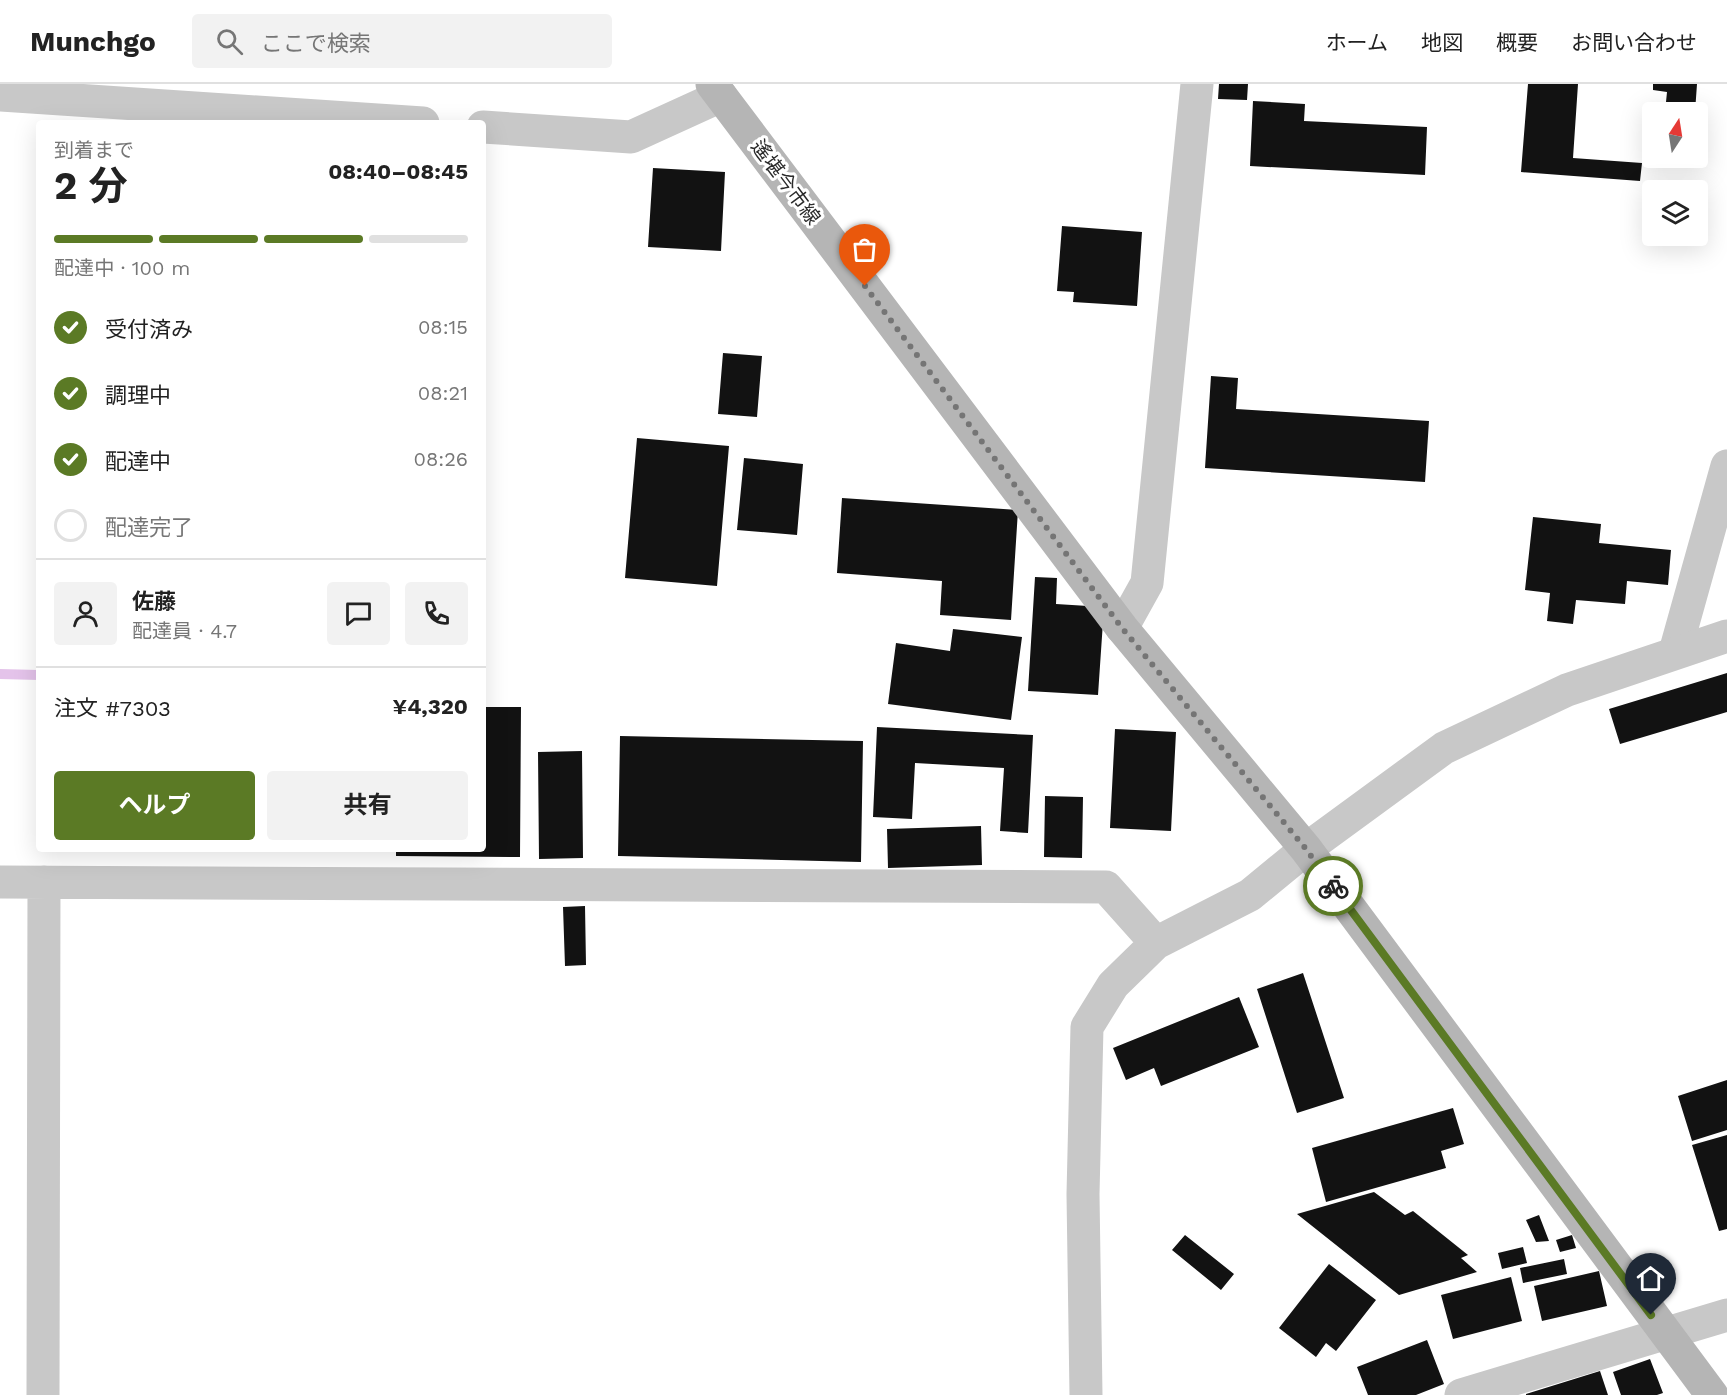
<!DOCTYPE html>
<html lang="ja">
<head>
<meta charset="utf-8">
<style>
  :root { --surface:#fff; --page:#f2f2f2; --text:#222; --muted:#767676; --line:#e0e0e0; --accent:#5b7a25 }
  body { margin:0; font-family:"Work Sans","Noto Sans JP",sans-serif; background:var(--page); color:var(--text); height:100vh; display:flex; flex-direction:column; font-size:22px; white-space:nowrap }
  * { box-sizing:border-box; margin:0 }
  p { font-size:20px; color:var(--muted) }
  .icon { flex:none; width:33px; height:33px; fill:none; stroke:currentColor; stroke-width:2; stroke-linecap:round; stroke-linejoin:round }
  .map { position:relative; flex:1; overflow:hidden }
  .panel { position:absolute; left:36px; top:36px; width:450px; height:732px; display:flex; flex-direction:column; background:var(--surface); border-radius:6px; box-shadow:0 6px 24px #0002 }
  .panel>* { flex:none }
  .needle { width:39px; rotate:12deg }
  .buttons { position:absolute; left:1642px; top:18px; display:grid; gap:12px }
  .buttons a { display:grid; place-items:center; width:66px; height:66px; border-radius:6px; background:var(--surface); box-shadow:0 6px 24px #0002; font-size:30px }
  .pin { position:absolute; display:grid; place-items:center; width:51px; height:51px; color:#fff; margin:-62px -26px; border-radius:50% 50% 50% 0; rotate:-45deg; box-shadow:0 0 6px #0007 }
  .pin .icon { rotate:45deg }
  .courier { position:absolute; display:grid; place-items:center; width:60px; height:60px; margin:-30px; border:4px solid #5b7a25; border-radius:50%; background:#fff; color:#222; box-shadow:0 2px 8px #0007 }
  .head em { font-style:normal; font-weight:700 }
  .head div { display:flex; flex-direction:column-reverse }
  .head { display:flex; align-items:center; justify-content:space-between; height:102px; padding:0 18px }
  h1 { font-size:39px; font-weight:700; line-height:45px }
  .bar { display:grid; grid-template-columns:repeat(4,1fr); gap:9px 6px; align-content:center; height:72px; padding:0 18px }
  .bar i { height:8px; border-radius:4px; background:var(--line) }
  .bar .selected { background:var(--accent) }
  .bar p { grid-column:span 4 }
  .line { display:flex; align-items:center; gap:15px; padding:0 18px; border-top:2px solid var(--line) }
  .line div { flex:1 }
  .round { display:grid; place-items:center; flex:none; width:63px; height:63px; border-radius:6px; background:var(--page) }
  ol { padding:0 18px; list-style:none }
  li { display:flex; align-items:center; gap:18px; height:66px }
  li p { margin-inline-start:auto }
  li .icon { padding:6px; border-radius:50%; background:var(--accent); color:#fff; stroke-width:4 }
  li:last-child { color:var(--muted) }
  li i { width:33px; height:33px; border:3px solid var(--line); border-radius:50% }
  .action { display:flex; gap:12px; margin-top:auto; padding:12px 18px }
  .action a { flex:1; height:69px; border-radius:6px; background:var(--accent); color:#fff; font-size:24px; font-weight:700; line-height:69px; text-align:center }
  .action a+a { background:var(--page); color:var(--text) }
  header { display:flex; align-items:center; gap:36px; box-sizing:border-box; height:84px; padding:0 30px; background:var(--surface); border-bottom:2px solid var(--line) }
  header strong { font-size:28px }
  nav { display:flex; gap:33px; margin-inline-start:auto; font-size:21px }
  .search { width:420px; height:54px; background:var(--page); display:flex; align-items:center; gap:15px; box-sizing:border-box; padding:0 21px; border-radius:6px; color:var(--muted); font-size:22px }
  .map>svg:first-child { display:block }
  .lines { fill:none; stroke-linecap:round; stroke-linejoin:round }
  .stream { stroke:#e4c3ea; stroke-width:10 }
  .building { fill:#121212 }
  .minor { stroke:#c8c8c8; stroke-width:33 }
  .tertiary { stroke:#c8c8c8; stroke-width:33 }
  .secondary { stroke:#b5b5b5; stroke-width:33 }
  .done { stroke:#757575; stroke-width:6; stroke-dasharray:0 10.8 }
  .route { stroke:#5b7a25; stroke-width:8 }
  .labels { text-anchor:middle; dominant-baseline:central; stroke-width:6; stroke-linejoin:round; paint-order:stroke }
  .street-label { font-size:20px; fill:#2b2b2b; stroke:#fff }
</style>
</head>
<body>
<header>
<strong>Munchgo</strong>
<div class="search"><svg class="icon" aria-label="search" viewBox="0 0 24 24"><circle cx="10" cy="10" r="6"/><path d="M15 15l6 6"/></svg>ここで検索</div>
<nav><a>ホーム</a><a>地図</a><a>概要</a><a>お問い合わせ</a></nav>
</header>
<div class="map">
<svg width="1727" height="1311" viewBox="0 0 1727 1311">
  <rect width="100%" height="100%" fill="#fff"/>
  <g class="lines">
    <path class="stream" d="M0,590l39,1"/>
  </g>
  <path class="building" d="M1219,0h29l-1,16 -29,-1z
    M1528,0h50l-5,74 69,5 -2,18 -119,-9z
    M1653,0h44l-2,28h-30l2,-20 -14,-2z
    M1253,17l52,3 -1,17 123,6 -2,48 -175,-9z
    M653,84l72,4 -4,79 -73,-4z
    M1062,142l80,6 -5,74 -64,-4 1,-10 -17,-1z
    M723,269l39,3 -5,61 -39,-3z
    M1211,292l27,2 -2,31 193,12 -4,61 -220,-14z
    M637,354l92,8 -12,140 -92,-8z
    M744,374l59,6 -6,71 -60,-5z
    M842,414l176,12 -7,110 -71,-5 2,-34 -105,-8z
    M1533,433l68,7 -2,19 72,7 -3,35 -41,-4 -2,23 -49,-4 -3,24 -26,-3 3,-28 -25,-3z
    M1035,493l22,1 -1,26 48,3 -6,88 -70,-4z
    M953,545l69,8 -11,83 -123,-16 8,-61 54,8z
    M1727,589v39l-107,32 -11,-35z
    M483,623h38l-1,150 -124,-1v-7h87z
    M877,643l156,8 -5,98 -28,-2 4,-63 -89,-5 -3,56 -39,-2z
    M1115,645l61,3 -5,99 -61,-3z
    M620,652l243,5 -2,121 -243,-6z
    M582,667l1,107 -44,1 -1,-107z
    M1045,712l38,1 -1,61 -38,-1z
    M981,742l1,39 -94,3 -1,-39z
    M585,822l1,59 -21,1 -2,-59z
    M1303,889l41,125 -47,15 -40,-124z
    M1239,913l20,50 -98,39 -7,-18 -28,12 -13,-32z
    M1727,996v50l-35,11 -14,-45z
    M1453,1024l11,36 -23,7 5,17 -120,34 -14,-54z
    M1727,1051v94l-8,2 -27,-86z
    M1374,1108l31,23 8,-4 55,44 -7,3 16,14 -78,23 -102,-81z
    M1539,1131l10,26 -13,1 -10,-22z
    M1185,1151l49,39 -13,16 -49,-40z
    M1572,1151l4,13 -16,4 -4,-12z
    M1523,1163l4,16 -25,6 -4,-16z
    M1564,1175l3,15 -44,9 -3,-15z
    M1329,1180l47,36 -40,51 -10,-8 -10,14 -37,-29z
    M1599,1187l8,35 -65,15 -8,-35z
    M1511,1193l11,44 -69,18 -12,-44z
    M1427,1256l17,44 -28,11h-48l-11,-28z
    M1650,1275l13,34 -6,2h-36l-8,-23z
    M1600,1287l8,24h-82v-1z"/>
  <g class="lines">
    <path class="minor" d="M0,11l423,28
      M483,43l148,10 90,-41
      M1122,544l25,-45 50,-499
      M1675,568l52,-186
      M0,798l1106,5 50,56
      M43,1311l1,-513
      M1086,1311l-3,-201 4,-167 26,-42 43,-42 94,-48 56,-46
      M1461,1311l266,-80"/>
    <path class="tertiary" d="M1306,765l138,-101 123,-58 160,-54"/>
    <path class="secondary" d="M712,0l410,544 184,221 406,546"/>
  </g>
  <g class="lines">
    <path class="done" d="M865,202l257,342 184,221 27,37"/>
    <path class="route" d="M1333,802l318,429"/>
  </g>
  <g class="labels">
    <g class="street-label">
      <text transform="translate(786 98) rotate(53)">遙堪今市線</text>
    </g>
  </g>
</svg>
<div class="buttons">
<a><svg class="needle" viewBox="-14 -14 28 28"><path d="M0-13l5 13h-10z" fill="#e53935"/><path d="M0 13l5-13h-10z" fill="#767676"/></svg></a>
<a><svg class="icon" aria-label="layers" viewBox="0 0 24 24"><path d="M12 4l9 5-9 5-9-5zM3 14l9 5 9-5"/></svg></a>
</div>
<div class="pin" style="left:865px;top:202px;background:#ea580c"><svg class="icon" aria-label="bag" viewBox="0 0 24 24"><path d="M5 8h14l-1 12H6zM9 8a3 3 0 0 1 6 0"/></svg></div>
<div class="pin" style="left:1651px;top:1231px;background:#1f2937"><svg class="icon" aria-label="home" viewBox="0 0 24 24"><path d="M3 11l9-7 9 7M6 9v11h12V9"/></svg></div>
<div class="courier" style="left:1333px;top:802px"><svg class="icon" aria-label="bike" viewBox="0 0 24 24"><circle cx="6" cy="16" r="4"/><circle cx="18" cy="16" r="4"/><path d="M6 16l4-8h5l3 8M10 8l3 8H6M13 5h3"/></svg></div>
<section class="panel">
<div class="head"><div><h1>2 分</h1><p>到着まで</p></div><em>08:40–08:45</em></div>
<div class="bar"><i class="selected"></i><i class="selected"></i><i class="selected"></i><i></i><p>配達中 · 100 m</p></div>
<ol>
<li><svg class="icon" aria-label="check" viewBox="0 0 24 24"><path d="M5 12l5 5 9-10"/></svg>受付済み<p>08:15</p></li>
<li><svg class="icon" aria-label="check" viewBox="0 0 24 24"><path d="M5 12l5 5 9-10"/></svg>調理中<p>08:21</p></li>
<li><svg class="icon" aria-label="check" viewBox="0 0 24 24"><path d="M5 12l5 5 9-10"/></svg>配達中<p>08:26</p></li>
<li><i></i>配達完了</li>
</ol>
<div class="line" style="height:108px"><a class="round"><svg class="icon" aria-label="person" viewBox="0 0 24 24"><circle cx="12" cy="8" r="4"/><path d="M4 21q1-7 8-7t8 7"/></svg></a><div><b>佐藤</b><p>配達員 · 4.7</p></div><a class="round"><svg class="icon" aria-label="chat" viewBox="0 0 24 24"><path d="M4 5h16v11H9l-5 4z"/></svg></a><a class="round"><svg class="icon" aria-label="phone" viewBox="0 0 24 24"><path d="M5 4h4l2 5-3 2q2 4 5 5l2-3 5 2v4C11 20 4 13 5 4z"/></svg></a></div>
<div class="line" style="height:78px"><div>注文 #7303</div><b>¥4,320</b></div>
<div class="action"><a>ヘルプ</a><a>共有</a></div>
</section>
</div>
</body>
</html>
